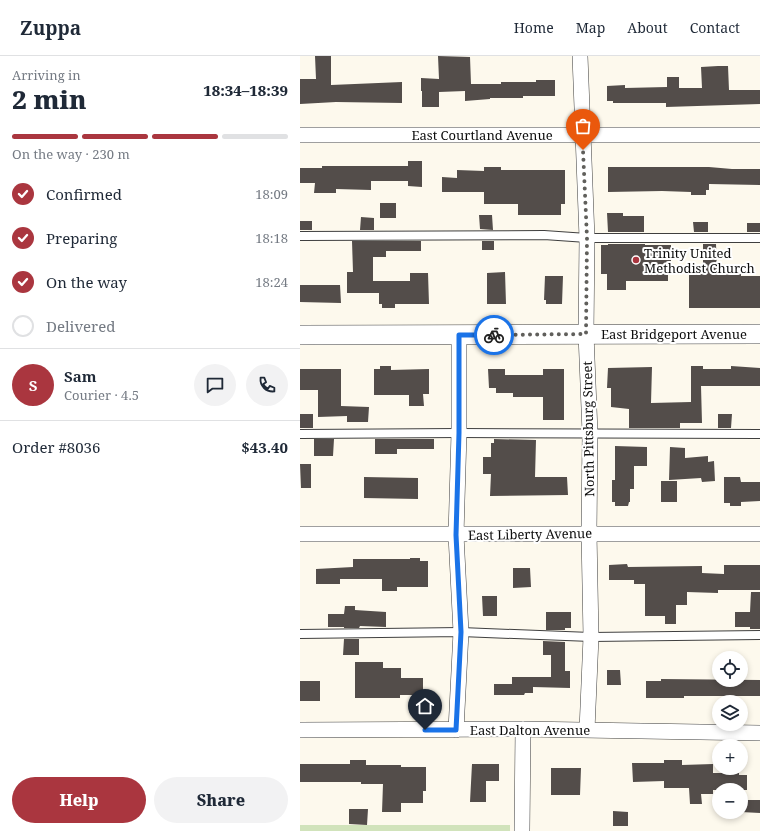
<!DOCTYPE html>
<html lang="en">
<head>
<meta charset="utf-8">
<style>
  :root { --surface:#fff; --page:#f2f2f3; --text:#1f2937; --muted:#747a83; --line:#e0e1e3; --accent:#aa363f }
  body { margin:0; font-family:"Noto Serif",serif; background:var(--page); color:var(--text); height:100vh; display:flex; flex-direction:column; font-size:15px; white-space:nowrap }
  * { box-sizing:border-box; margin:0 }
  p { font-size:13px; color:var(--muted) }
  .icon { flex:none; width:22px; height:22px; fill:none; stroke:currentColor; stroke-width:2; stroke-linecap:round; stroke-linejoin:round }
  .map { position:relative; flex:1; overflow:hidden }
  .drawer { display:flex; flex-direction:column; background:var(--surface); width:300px }
  .drawer>* { flex:none }
  .fabs { position:absolute; left:412px; top:595px; display:grid; gap:8px }
  .fabs a { display:grid; place-items:center; width:36px; height:36px; border-radius:50%; background:var(--surface); box-shadow:0 2px 6px #0003; font-size:20px }
  .pin { position:absolute; display:grid; place-items:center; width:34px; height:34px; color:#fff; margin:-41px -17px; border-radius:50% 50% 50% 0; rotate:-45deg; box-shadow:0 0 4px #0007 }
  .pin .icon { rotate:45deg }
  .courier { position:absolute; display:grid; place-items:center; width:40px; height:40px; margin:-20px; border:3px solid #1a73e8; border-radius:50%; background:#fff; color:#222; box-shadow:0 1px 5px #0007 }
  .head em { font-style:normal; font-weight:800 }
  .head div { display:flex; flex-direction:column-reverse }
  .head { display:flex; align-items:center; justify-content:space-between; height:68px; padding:0 12px }
  h1 { font-size:26px; font-weight:800; line-height:30px }
  .bar { display:grid; grid-template-columns:repeat(4,1fr); gap:6px 4px; align-content:center; height:48px; padding:0 12px }
  .bar i { height:5px; border-radius:3px; background:var(--line) }
  .bar .active { background:var(--accent) }
  .bar p { grid-column:span 4 }
  .line { display:flex; align-items:center; gap:10px; padding:0 12px; border-top:1px solid var(--line) }
  .line div { flex:1 }
  .round { display:grid; place-items:center; flex:none; width:42px; height:42px; border-radius:21px; background:var(--page) }
  ol { padding:0 12px; list-style:none }
  li { display:flex; align-items:center; gap:12px; height:44px }
  li p { margin-inline-start:auto }
  li .icon { padding:4px; border-radius:50%; background:var(--accent); color:#fff; stroke-width:4 }
  li:last-child { color:var(--muted) }
  li i { width:22px; height:22px; border:2px solid var(--line); border-radius:50% }
  .action { display:flex; gap:8px; margin-top:auto; padding:8px 12px }
  .action a { flex:1; height:46px; border-radius:24px; background:var(--accent); color:#fff; font-size:16px; font-weight:800; line-height:46px; text-align:center }
  .action a+a { background:var(--page); color:var(--text) }
  header { display:flex; align-items:center; gap:24px; box-sizing:border-box; height:56px; padding:0 20px; background:var(--surface); border-bottom:1px solid var(--line) }
  header strong { font-size:19px }
  nav { display:flex; gap:22px; margin-inline-start:auto; font-size:14px }
  main { display:flex; flex:1; min-height:0 }
  .map>svg:first-child { display:block }
  .green { fill:#d1e3bb }
  .building { fill:#534d4a }
  .lines { fill:none; stroke-linecap:round; stroke-linejoin:round }
  .service-casing { stroke:#3f3f3f; stroke-width:10 }
  .minor-casing { stroke:#3f3f3f; stroke-width:16 }
  .tertiary-casing { stroke:#3f3f3f; stroke-width:20 }
  .service { stroke:#fff; stroke-width:8 }
  .minor { stroke:#fff; stroke-width:15 }
  .tertiary { stroke:#fff; stroke-width:19 }
  .done { stroke:#605f5b; stroke-width:4; stroke-dasharray:0 7.2 }
  .route { stroke:#1a73e8; stroke-width:5 }
  .poi-dot { fill:#aa363f; stroke:#fff; stroke-width:1.5 }
  .labels { text-anchor:middle; dominant-baseline:central; stroke-width:4; stroke-linejoin:round; paint-order:stroke }
  .street-label { font-size:13px; fill:#0c0c0c; stroke:#fff }
  .poi-label { font-size:13px; fill:#0c0c0c; stroke:#fff; text-anchor:start }
</style>
</head>
<body>
<header>
<strong>Zuppa</strong>
<nav><a>Home</a><a>Map</a><a>About</a><a>Contact</a></nav>
</header>
<main>
<section class="drawer">
<div class="head"><div><h1>2 min</h1><p>Arriving in</p></div><em>18:34–18:39</em></div>
<div class="bar"><i class="active"></i><i class="active"></i><i class="active"></i><i></i><p>On the way · 230 m</p></div>
<ol>
<li><svg class="icon" aria-label="check" viewBox="0 0 24 24"><path d="M5 12l5 5 9-10"/></svg>Confirmed<p>18:09</p></li>
<li><svg class="icon" aria-label="check" viewBox="0 0 24 24"><path d="M5 12l5 5 9-10"/></svg>Preparing<p>18:18</p></li>
<li><svg class="icon" aria-label="check" viewBox="0 0 24 24"><path d="M5 12l5 5 9-10"/></svg>On the way<p>18:24</p></li>
<li><i></i>Delivered</li>
</ol>
<div class="line" style="height:72px"><b class="round" style="background:var(--accent);color:#fff">S</b><div><b>Sam</b><p>Courier · 4.5</p></div><a class="round"><svg class="icon" aria-label="chat" viewBox="0 0 24 24"><path d="M4 5h16v11H9l-5 4z"/></svg></a><a class="round"><svg class="icon" aria-label="phone" viewBox="0 0 24 24"><path d="M5 4h4l2 5-3 2q2 4 5 5l2-3 5 2v4C11 20 4 13 5 4z"/></svg></a></div>
<div class="line" style="height:52px"><div>Order #8036</div><b>$43.40</b></div>
<div class="action"><a>Help</a><a>Share</a></div>
</section>
<div class="map">
<svg width="460" height="775" viewBox="0 0 460 775">
  <rect width="100%" height="100%" fill="#fdf9ed"/>
  <path class="green" d="M0,769h210v6h-210z"/>
  <path class="building" d="M15,0h16v29l71,-3v21l-66,-1 -36,2v-25h16z
    M138,0l32,1 1,27h30v-2h35v-2h19v16h-32v2h-33v1l-25,2v-10l-26,1v15h-17v-16h-1v-13l18,1z
    M418,10h10l1,24h31v14l-94,3v-4h-53v-2h-6v-15l18,-1v3l42,-1v-10h12v11h23l-1,-21z
    M108,105h14v26l-14,-1v-5h-37v9l-35,-1v4h-22l1,-10h-15v-15h22v-2h86z
    M184,111h17v3h64v34h-4v11h-43v-11h-34v-12h-42v-15l15,1v-8l27,1z
    M308,111h101l23,2h28v16l-51,-1v6h-3v5h-15v-3l-29,-1 -54,1z
    M80,147h16v15h-16z
    M307,157h16v3h21v16h-36z
    M179,159h13l1,15 -13,-1z
    M61,161l13,1v12h-14z
    M0,165h12v9h-12z
    M393,166h15v10h-14z
    M447,167h13v9h-13z
    M52,185h69v10h-35v6h-13v24h37v-8h18l1,31h-34v4h-13v-4h-3v-11h-32v-21h6z
    M182,185h12v9h-12z
    M308,188h37v1h26v30h-3v6h-42v9h-19v-16h-6v-29h7z
    M403,188h13l1,27h24v5h19v32h-71v-34h14z
    M205,216l1,32h-19v-31z
    M245,220h18l-1,28h-16v-4h-2z
    M0,229h40l1,18 -41,-1z
    M80,310h11v4l38,-1v25h-6l1,12h-15v-11h-35v-26h6z
    M391,310h12v3h28v-3l29,2v18h-59l1,37h-22v5h-51v-19l-18,-2v-19h-4l1,-20 44,-1 -1,36 40,-1z
    M0,313h41v37l28,1 -1,15h-21v-6l-29,1v-27h-18z
    M188,313h17v6h38v-6h21v51h-21v-23h-30v-4h-17v-5h-7z
    M0,358h13v14h-13z
    M418,358h14l-1,14h-13z
    M14,383h20l-1,17h-19z
    M75,383h59v10h-37v5h-22z
    M194,383l42,1 -1,37h32l1,18 -78,1 1,-22h-8v-17h8v-14h3z
    M315,390l32,1v19h-13v23h-4v13h-1l-1,4h-13v-4h-3v-22h3z
    M370,391l15,1v10l23,-2v6l6,-1 1,20 -13,1 -1,-4 -32,2z
    M0,408h11v24h-10z
    M64,421l54,1v21l-54,-1z
    M424,421h16l1,5h19v19l-19,1v4h-11v-3h-6z
    M361,425h16v21h-16z
    M110,502h10v3h8v26h-31v4h-15v-12h-42v5h-24v-15l37,-2v-8h57z
    M327,508l1,3 74,-1v7l22,1v-9h36v25h-42v3l-31,-1v13h-11v19h-11v-8h-20v-32h-11v-4h-25v-15z
    M213,512h17l1,19 -18,1z
    M451,536h9v37h-10v-2h-15v-15h15z
    M182,540h15v20h-14z
    M45,550h10v4l31,2v15l-26,-1 -1,2h-15v-1h-16v-13h16z
    M246,556h25v16h-6v2h-19z
    M44,583h15v16h-16z
    M243,585l22,1v29h5v17l-37,-1v6h-8l-1,2h-30v-11h18v-7h39v-22h-8z
    M55,606h28v6h18v10h22v17h-23v3h-45z
    M307,614h13l1,15h-14z
    M361,623l99,1v16h-76v2h-38v-17h15z
    M0,625h20v20h-20z
    M50,704h16v5h35v2h25v24h-3v12h-22v9h-19l1,-28h-22v-2h-61v-18h50z
    M364,704h18v5l31,-1v9h26v2h8v15h-34v4h-12l1,10h-12l-1,-16h-25v-7l-31,1 -1,-19h32z
    M172,708h27v17h-13v21h-16z
    M251,712h30l-1,27h-29z
    M441,744h19v13l-19,-1z
    M49,753h19l-1,16 -18,-1z
    M313,755l15,1v14h-15z"/>
  <g class="lines">
    <g class="service-casing">
      <path id="service" d="M0,180l244,-1 43,3h173
        M0,378l159,-1 301,1
        M0,578l161,-2 130,5 169,-2"/>
    </g>
    <g class="minor-casing">
      <path id="minor" d="M280,0l7,182 -1,96 4,99 -1,100 2,104 -4,93
        M0,79h460
        M0,478c153,1 307,-1 460,0
        M0,674l223,-1 237,4
        M156,674l5,-98 -5,-97 3,-102v-98
        M222,775l1,-102"/>
    </g>
    <g class="tertiary-casing">
      <path id="tertiary" d="M0,279l460,-1"/>
    </g>
    <use href="#service" class="service"/>
    <use href="#minor" class="minor"/>
    <use href="#tertiary" class="tertiary"/>
  </g>
  <g class="lines">
    <path class="done" d="M194,279l92,-1 1,-96 -4,-88"/>
    <path class="route" d="M125,674h31l5,-98 -5,-97 3,-102v-98h35"/>
  </g>
  <circle class="poi-dot" cx="336" cy="204" r="4"/>
  <g class="labels">
    <g class="street-label">
      <text x="182" y="79">East Courtland Avenue</text>
      <text x="374" y="278">East Bridgeport Avenue</text>
      <text transform="translate(288 373) rotate(-91)">North Pittsburg Street</text>
      <text transform="translate(230 478) rotate(-1)">East Liberty Avenue</text>
      <text x="230" y="674">East Dalton Avenue</text>
    </g>
    <g class="poi-label">
      <text x="344" y="197">Trinity United<tspan x="344" dy="15">Methodist Church</tspan></text>
    </g>
  </g>
</svg>
<div class="fabs">
<a><svg class="icon" aria-label="locate" viewBox="0 0 24 24"><circle cx="12" cy="12" r="6"/><path d="M12 2v4M12 18v4M2 12h4M18 12h4"/></svg></a>
<a><svg class="icon" aria-label="layers" viewBox="0 0 24 24"><path d="M12 4l9 5-9 5-9-5zM3 14l9 5 9-5"/></svg></a>
<a>+</a>
<a>−</a>
</div>
<div class="pin" style="left:283px;top:94px;background:#ea580c"><svg class="icon" aria-label="bag" viewBox="0 0 24 24"><path d="M5 8h14l-1 12H6zM9 8a3 3 0 0 1 6 0"/></svg></div>
<div class="pin" style="left:125px;top:674px;background:#1f2937"><svg class="icon" aria-label="home" viewBox="0 0 24 24"><path d="M3 11l9-7 9 7M6 9v11h12V9"/></svg></div>
<div class="courier" style="left:194px;top:279px"><svg class="icon" aria-label="bike" viewBox="0 0 24 24"><circle cx="6" cy="16" r="4"/><circle cx="18" cy="16" r="4"/><path d="M6 16l4-8h5l3 8M10 8l3 8H6M13 5h3"/></svg></div>
</div>
</main>
</body>
</html>
